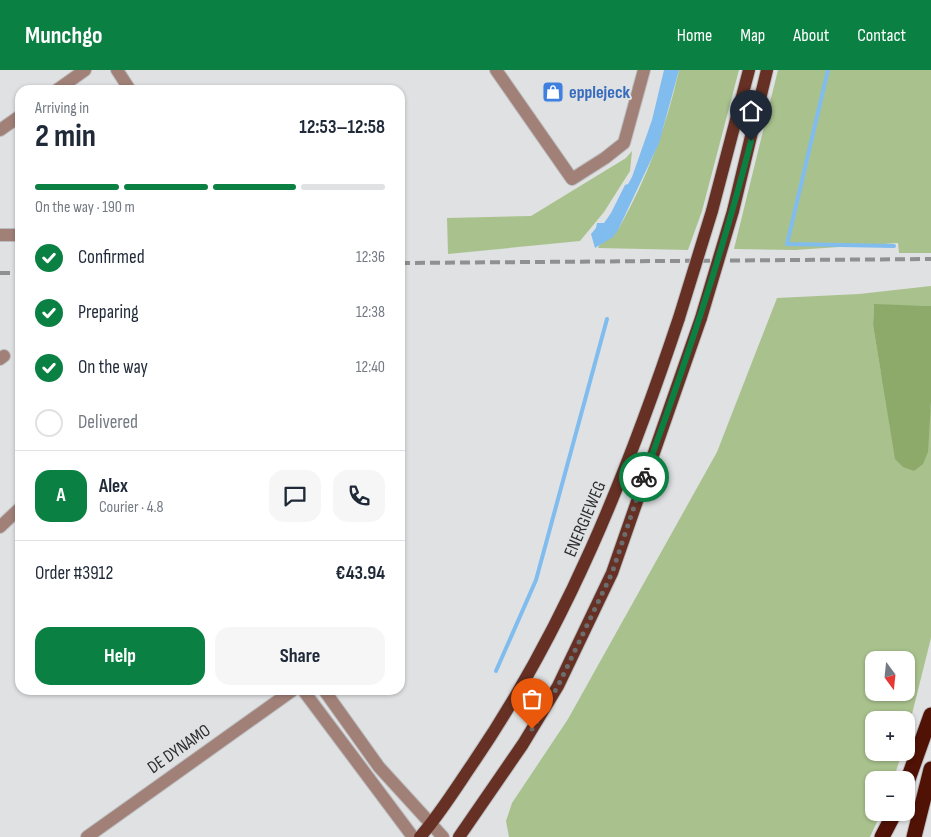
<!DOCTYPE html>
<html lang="en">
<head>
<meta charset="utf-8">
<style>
  :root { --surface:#fff; --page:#f6f6f7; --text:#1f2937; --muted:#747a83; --line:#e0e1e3; --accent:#0b8043 }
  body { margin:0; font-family:"Sofia Sans Condensed",sans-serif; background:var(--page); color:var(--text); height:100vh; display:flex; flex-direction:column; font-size:19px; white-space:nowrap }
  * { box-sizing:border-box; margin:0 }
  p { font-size:16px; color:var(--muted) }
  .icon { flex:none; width:28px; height:28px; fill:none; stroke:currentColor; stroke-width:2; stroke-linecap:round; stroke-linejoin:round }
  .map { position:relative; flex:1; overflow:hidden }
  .details { position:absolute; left:15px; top:15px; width:390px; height:610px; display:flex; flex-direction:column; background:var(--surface); border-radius:15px; box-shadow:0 1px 4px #0004 }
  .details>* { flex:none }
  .needle { width:32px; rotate:165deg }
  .tools { position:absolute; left:865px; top:581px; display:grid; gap:10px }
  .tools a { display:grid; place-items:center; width:50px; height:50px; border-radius:10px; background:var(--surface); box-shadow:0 1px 4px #0004; font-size:25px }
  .pin { position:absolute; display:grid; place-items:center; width:42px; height:42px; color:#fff; margin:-51px -21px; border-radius:50% 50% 50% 0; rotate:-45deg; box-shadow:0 0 5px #0007 }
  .pin .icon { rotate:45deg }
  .courier { position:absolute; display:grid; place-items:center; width:50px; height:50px; margin:-25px; border:4px solid #0b8043; border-radius:50%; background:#fff; color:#222; box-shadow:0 1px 6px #0007 }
  .summary em { font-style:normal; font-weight:700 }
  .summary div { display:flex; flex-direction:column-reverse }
  .summary { display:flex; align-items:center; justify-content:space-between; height:85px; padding:0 20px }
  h1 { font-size:32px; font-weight:700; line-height:38px }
  .bar { display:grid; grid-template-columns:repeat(4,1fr); gap:8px 5px; align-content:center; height:60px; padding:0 20px }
  .bar i { height:6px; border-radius:4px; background:var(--line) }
  .bar .active { background:var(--accent) }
  .bar p { grid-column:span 4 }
  .line { display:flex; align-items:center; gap:12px; padding:0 20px; border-top:1px solid var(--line) }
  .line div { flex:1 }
  .round { display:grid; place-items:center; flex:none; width:52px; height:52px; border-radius:15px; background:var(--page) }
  ol { padding:0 20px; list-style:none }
  li { display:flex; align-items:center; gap:15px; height:55px }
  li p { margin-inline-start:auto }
  li .icon { padding:5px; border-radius:50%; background:var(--accent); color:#fff; stroke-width:4 }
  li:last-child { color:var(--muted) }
  li i { width:28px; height:28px; border:2px solid var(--line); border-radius:50% }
  .button { display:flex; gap:10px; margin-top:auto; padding:10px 20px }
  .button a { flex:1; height:58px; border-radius:15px; background:var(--accent); color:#fff; font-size:20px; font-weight:700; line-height:58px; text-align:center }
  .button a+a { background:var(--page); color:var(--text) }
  header { display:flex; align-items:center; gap:30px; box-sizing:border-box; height:70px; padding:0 25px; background:var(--accent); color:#fff }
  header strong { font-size:24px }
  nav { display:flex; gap:28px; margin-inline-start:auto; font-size:18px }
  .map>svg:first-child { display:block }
  .green { fill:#a9c28d; fill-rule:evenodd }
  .forest { fill:#8daa6a }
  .water { fill:#81bcee }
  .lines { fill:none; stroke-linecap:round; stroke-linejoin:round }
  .stream { stroke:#81bcee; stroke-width:4 }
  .minor-casing { stroke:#bcbdbf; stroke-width:14 }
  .major-casing { stroke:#bcbdbf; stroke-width:14 }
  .highway-casing { stroke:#bcbdbf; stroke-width:17 }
  .minor { stroke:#a18078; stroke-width:12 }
  .major { stroke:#663124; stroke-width:12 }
  .highway { stroke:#4f1205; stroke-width:15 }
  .rail { stroke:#8e9091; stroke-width:4; stroke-dasharray:10 5; stroke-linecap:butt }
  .major-bridge-casing { stroke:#bcbdbf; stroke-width:14; stroke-linecap:butt }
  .major-bridge { stroke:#663124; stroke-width:12 }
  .done { stroke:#6c6d6f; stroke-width:5; stroke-dasharray:0 9 }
  .route { stroke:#0b8043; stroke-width:6 }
  .labels { text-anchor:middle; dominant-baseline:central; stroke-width:4; stroke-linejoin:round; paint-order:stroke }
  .shop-label { font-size:18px; font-weight:bold; fill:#366cbe; stroke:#dfe1e3; text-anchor:start }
  .street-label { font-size:18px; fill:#2e2f30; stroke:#dfe1e3 }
</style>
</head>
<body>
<header>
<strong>Munchgo</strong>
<nav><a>Home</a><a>Map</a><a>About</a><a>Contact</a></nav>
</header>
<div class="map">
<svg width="931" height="767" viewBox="0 0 931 767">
  <rect width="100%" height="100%" fill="#dfe1e3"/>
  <path class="green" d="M679,0h60l-37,141 -14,39 -90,-2c3,-8 17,-12 21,-20 28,-50 48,-103 60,-158z
    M778,0h153v183h-32l-1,-10 -103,7 -61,-1z
    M632,81l-2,20 -26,41 -24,29 -132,13 -1,-36 84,-2 95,-58z
    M931,216v20l-57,-1 -1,20 8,48 47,54 3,-25v236l-25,100v-18h-32v32l28,1 -9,27h-19v32l7,1 -11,24h-361l-3,-16 6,-18 56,-84 149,-267 60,-154 82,-4zM874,590h32v32h-32z"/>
  <path class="forest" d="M874,234l57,2v96l-3,50 -5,12 -9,7 -11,-4 -8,-8 -22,-134z"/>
  <path class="water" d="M664,0h15l-20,73 -41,87 -5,7 -18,11 -4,-14 5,-6 1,-5h7l7,-10 14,-28 3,-1 4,-7 20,-57z"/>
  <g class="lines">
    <path class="stream" d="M828,0l-41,174 107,2
      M496,601l40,-91 71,-261"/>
    <g class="minor-casing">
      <path id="minor" d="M117,0l13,20
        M496,0l76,109 33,-21 19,-15 20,-73
        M57,20l28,-20
        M0,60l20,-14
        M0,165h20
        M0,289l4,-3
        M0,457l20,-19
        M303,620l110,147
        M324,620l55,77 64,70
        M87,767l206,-147"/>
    </g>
    <g class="major-casing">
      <path id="major" d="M712,141l37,-141
        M733,141l34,-141
        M420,767c20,-23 36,-49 53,-74 93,-136 154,-289 206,-445
        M459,767l64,-93 35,-58 54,-113 89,-255"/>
    </g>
    <g class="highway-casing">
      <path id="highway" d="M906,715l25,-70
        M882,767l13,-25
        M914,767l17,-68"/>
    </g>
    <use href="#minor" class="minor"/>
    <use href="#major" class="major"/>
    <use href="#highway" class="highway"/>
    <path class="rail" d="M400,193l531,-4
      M0,203h20"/>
    <g class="major-bridge-casing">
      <path id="major-bridge" d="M679,248l33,-107
        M701,248l32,-107"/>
    </g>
    <use href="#major-bridge" class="major-bridge"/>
  </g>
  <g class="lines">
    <path class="done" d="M532,659l26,-43 54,-113 32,-96"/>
    <path class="route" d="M644,407c41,-111 78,-221 107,-336"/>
  </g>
  <defs>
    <g id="shop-square" transform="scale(1.125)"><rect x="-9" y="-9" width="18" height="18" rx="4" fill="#3f7fe0" stroke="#dfe1e3"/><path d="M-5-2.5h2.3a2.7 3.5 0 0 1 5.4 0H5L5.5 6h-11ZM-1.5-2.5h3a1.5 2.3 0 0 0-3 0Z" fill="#fff"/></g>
  </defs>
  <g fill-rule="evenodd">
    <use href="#shop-square" x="553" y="22"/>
  </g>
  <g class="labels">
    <g class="shop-label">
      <text x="569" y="22">epplejeck</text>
    </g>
    <g class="street-label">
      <text transform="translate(585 449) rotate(-67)">ENERGIEWEG</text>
      <text transform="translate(179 679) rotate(-35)">DE DYNAMO</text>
    </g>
  </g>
</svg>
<div class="tools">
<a><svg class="needle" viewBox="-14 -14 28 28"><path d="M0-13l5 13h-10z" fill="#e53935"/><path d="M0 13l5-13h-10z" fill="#747a83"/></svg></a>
<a>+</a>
<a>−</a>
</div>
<div class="pin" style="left:532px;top:659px;background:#ea580c"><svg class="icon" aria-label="bag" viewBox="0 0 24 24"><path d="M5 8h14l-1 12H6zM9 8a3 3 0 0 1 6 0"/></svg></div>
<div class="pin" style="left:751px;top:71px;background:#1f2937"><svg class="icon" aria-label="home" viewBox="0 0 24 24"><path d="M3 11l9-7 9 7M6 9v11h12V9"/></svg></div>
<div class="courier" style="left:644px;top:407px"><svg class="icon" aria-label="bike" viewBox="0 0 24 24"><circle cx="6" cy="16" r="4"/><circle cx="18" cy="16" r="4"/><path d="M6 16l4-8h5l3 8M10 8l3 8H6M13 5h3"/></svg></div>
<section class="details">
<div class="summary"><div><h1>2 min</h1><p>Arriving in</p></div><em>12:53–12:58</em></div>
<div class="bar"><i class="active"></i><i class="active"></i><i class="active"></i><i></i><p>On the way · 190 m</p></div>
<ol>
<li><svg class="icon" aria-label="check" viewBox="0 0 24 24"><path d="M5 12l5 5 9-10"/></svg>Confirmed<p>12:36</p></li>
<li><svg class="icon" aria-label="check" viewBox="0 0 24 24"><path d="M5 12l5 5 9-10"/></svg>Preparing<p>12:38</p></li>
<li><svg class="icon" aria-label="check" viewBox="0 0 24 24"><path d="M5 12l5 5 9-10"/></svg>On the way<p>12:40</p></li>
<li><i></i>Delivered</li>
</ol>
<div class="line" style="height:90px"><b class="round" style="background:var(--accent);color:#fff">A</b><div><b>Alex</b><p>Courier · 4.8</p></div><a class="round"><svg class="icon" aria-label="chat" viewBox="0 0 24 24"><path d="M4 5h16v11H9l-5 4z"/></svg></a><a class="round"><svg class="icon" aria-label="phone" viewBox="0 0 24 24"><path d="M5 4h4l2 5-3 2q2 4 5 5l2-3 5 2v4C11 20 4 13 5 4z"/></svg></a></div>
<div class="line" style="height:65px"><div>Order #3912</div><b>€43.94</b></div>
<div class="button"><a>Help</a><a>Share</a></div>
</section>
</div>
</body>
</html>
